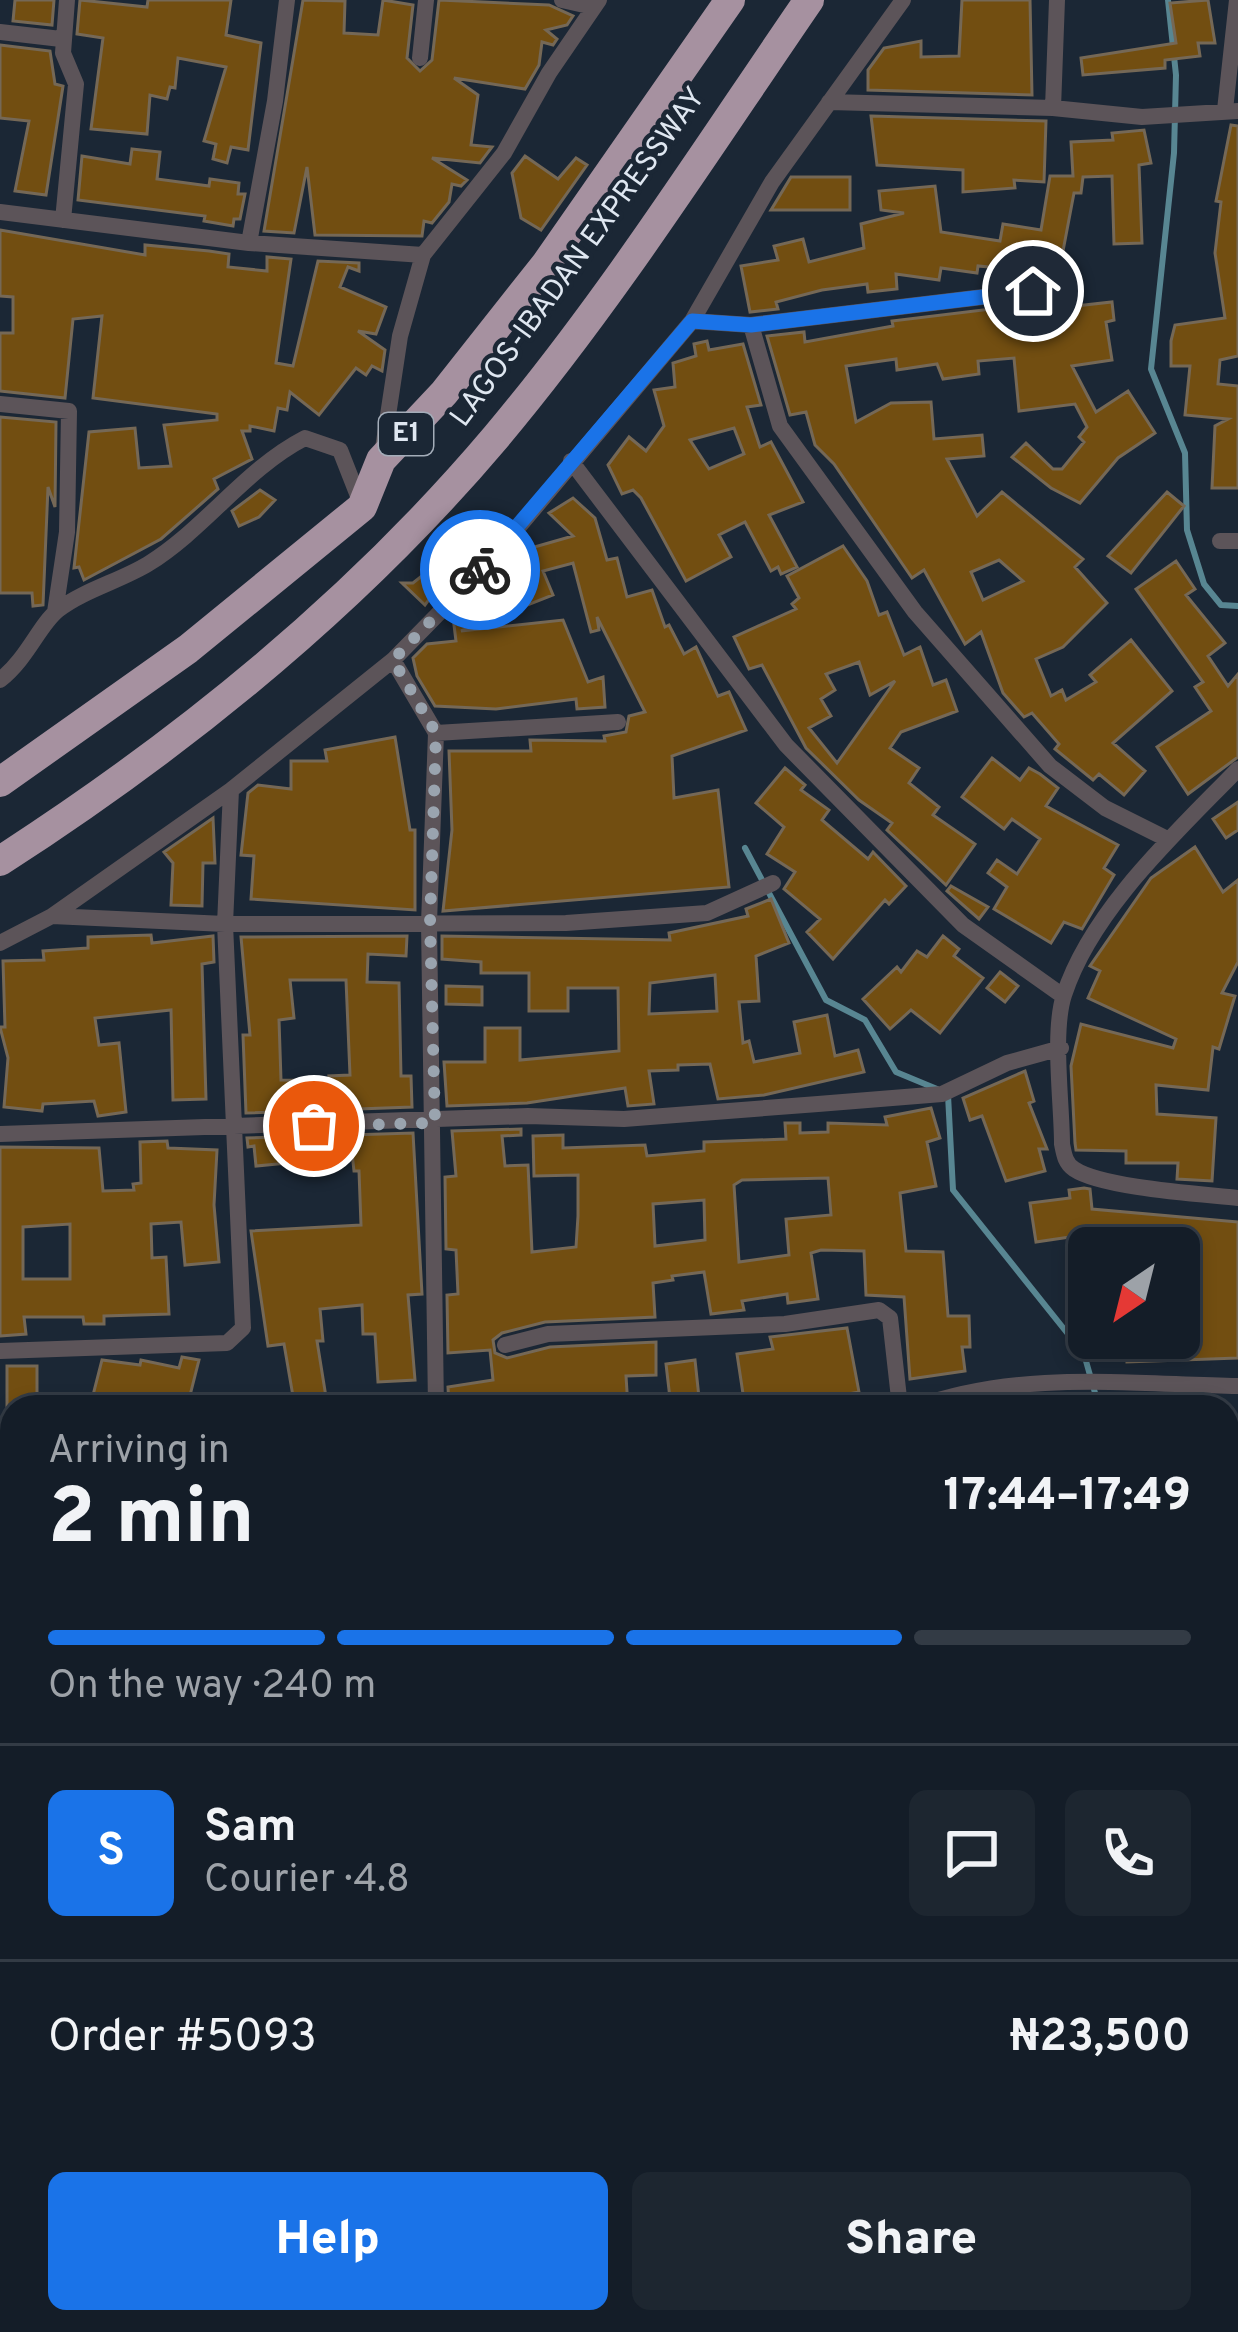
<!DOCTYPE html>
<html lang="en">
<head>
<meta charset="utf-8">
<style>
  :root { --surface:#141d28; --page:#1d2630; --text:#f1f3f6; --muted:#9da2a8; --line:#333b45; --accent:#1a73e8 }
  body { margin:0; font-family:Overpass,sans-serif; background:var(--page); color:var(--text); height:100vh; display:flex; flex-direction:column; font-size:45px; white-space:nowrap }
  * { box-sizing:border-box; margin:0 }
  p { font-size:39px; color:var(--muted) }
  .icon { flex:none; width:66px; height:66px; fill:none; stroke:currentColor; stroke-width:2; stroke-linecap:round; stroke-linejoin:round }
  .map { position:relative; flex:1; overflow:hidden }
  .side { position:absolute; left:0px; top:1395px; width:1239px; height:939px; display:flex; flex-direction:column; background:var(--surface); border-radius:36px 36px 0 0; box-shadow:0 6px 18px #0003,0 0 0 3px var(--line) }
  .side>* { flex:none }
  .needle { width:78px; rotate:215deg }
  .tools { position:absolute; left:1068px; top:1227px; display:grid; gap:24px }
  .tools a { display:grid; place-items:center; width:132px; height:132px; border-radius:18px; background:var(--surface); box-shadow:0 6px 18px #0003,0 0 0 3px var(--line); font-size:60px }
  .pin { position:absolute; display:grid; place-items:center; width:102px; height:102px; color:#fff; margin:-51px; border:6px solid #fff; border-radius:50%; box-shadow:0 3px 12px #0007 }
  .courier { position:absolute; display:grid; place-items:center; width:120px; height:120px; margin:-60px; border:9px solid #1a73e8; border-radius:50%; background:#fff; color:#222; box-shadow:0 3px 15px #0007 }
  .headline em { font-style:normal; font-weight:800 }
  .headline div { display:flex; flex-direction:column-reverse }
  .headline { display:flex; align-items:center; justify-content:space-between; height:204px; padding:0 48px }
  h1 { font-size:78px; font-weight:800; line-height:90px }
  .bar { display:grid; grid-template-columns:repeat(4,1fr); gap:18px 12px; align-content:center; height:144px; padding:0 48px }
  .bar i { height:15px; border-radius:9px; background:var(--line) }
  .bar .current { background:var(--accent) }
  .bar p { grid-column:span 4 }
  .line { display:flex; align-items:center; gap:30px; padding:0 48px; border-top:3px solid var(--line) }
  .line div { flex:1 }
  .round { display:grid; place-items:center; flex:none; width:126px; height:126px; border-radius:18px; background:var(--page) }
  .button { display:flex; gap:24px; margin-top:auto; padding:24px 48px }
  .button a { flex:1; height:138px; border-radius:18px; background:var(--accent); color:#fff; font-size:48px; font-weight:800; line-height:138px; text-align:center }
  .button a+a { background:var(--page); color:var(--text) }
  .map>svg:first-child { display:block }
  .built { fill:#213244 }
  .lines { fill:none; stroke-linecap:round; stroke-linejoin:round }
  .stream { stroke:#588692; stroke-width:6 }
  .building { fill:#724e11; stroke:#756856; stroke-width:3; fill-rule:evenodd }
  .minor { stroke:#5c5459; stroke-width:16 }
  .motorway { stroke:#a691a0; stroke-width:30 }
  .done { stroke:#9aa4af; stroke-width:12; stroke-dasharray:0 21.6 }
  .route { stroke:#1a73e8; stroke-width:15 }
  .labels { text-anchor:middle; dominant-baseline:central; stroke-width:9; stroke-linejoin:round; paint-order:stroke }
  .shield { fill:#1b2735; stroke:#a4adb9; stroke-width:3 }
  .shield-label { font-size:27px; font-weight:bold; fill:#dfe7f1 }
  .street-label { font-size:30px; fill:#dfe7f1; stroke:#1b2735 }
</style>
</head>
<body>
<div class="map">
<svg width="1238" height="2332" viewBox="0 0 1238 2332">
  <rect width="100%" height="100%" fill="#1b2735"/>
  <path class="built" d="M1238,1764v568h-118v-10h107v-552z"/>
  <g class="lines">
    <path class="stream" d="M1168,0l8,75 -2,78 -23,216 34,84 2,77 17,54 17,21 17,1
      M745,848l81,152 39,20 31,52 41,17
      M948,1095l5,95 131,164 15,53
      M1227,1516h11
      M0,2219l12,-10"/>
  </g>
  <path class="building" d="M15,0h39l-2,25 -39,-4z
    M80,0l67,7 1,-7h83l-5,35 35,8 -13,107 -17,-3 -4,16 -14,-4 3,-15 -12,-3 22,-74 -48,-9 -3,30 -5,-1 -3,12 -17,-4 -3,39 -56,-5 12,-91 -26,-4z
    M303,0l42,1 -1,32 34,2 5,-35 30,5 -6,53 13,13 12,-11 7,-60 110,5 24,11 -6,9 -21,5 11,9 -4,6 -11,-3 -3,23 -14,24 -71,-11 24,17 -7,50 21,2 -12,16 -48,-5 35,22 -6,6 -9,-2 -3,18 -17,21 -8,-2 -2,15 -107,-1 -8,-68 -13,66 -30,-2z
    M962,0h68l2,95 -164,-5v-20l16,-22 37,-7v16l38,-1z
    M1208,0l7,43h-17l2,13 -35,4v8l-82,7 -2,-17 95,-15 -6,-40z
    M0,45l50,6 5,33 8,2 -17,109 -31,-4 14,-70 -29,-3z
    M871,116l175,5 -2,61 -30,-2 1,8 -52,4v-22l-86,-5z
    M1231,125l7,1v230l-18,4 -2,24 20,2v102h-26l3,-62 13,-7 -43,-4 5,-49h-19v-25l4,-16 50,-7 -10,-65 6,-51 -5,-1z
    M1144,130l7,33 -12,2 3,78 -28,1 -2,-68 -29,1 -2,16h-7l-11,58 -41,-7 -2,26 -42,-4 -1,7 -36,-5 -2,12 -43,-6 1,15 -29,3 -1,-8 -45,6 -46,12 2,7 -28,3 -9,-46 37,-6 -4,-14 29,-7 6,23 55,-14 -3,-24 43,-11 -23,-3 -2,-19 56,-5 6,46 59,9 3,-17 38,6 9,-54h23l-2,-34 42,-2 -1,-7z
    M132,149l28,3 -3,27 52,7 1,-7 29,4 -1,11h7l-5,25h-6l-1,7 -29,-5 1,-5 -127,-16 4,-44 48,8z
    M525,156l33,23 18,-21 11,7 -46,65 -20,-12 -9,-45z
    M791,177h59v33h-79z
    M0,230l145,25v-10l64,6 20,3 -1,13 39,4v-14l24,2 -15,104 17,3 25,-105 41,2v8l-11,-4 -8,20 46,20 -10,27 -18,-3 27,19 -3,21 -10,-5 -6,9 -10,-7 -37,47 -29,-23 -3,18 -9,-2 -4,23 -24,-5v5h-8l10,28 -38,20 4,10 -57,50 -77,41 -5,-13 -5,1 15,-136 46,-4 4,40 32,-2 -7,-41 53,-5v-6l-124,-16 9,-82 -29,3 -8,79 -65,-7v-58h13v-36l-13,-1z
    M1112,302l2,18 -8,2 6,38 -40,6 24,46 32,-21 27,42 -37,25 -38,45 -29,-15 -39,-31 14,-14 27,26h9l22,-27 -5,-5 8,-10 -12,-23 -56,7 -5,-53 -36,3 1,13 -36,5 -6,-15 -40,6 -1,-11 -50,7 10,56 35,-19 40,-1 3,37 48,-4 2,21 -37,3 30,57 25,-24 81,67 -8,8 32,36 -44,44 -27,12 15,37 11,-6 4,10 30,-18 -6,-7 41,-35 41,51 -59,52 32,28 -21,24 -25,-21 -6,6 -38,-31 4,-5 -27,-31 -8,4 -21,-24 -22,-61 -16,12 -41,-74 -12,8 -78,-114 -19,-19 -9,-33 -16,3 -23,-79 37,-4 1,10 88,-16 -1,-5 132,-16h6v6zM999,560l24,21 -40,19 -12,-28z
    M707,341l2,9 34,-6 18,61 -14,2 13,40 11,-5 32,60 -34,13 28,52 -16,7 -3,-7 -7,4 -26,-49 -26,13 12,22 -45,24 -45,-83 -8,-8 -11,4 -14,-29 21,-28 17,14 18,-25 -10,-36 21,-3 -2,-24 23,-7 -2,-12zM734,428l10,26 -35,15 -19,-29z
    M0,417l56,5 -1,85 -7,-20 -5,118 -10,1 -1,-13h-32z
    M260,490l15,10 -16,17 -20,9 -7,-15z
    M1167,492l17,14 -53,67 -23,-17z
    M573,498l22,20 12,42 10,-2 10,39 25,-7 13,37 4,-2 15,29 12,-7 22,49 11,-4 17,38 -74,26 2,42 44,-8 11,97 -286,24 9,-81 -3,-79h82l-1,-11 75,1 -1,-5 22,-4 3,-16 16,-4 -48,-95 2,13 -8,2 -18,-69 -30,8 10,24 -92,36 102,-11 25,62 15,-5 2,30 -28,2 -1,-10 -80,10 -61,-3 -18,-30 -4,-18 14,-14 29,-3 -3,-24 33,-34 41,-8 -11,-25 9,-10 6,8 42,-12 -24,-23z
    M503,517l-26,39 -30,22 -2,-16z
    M843,546l24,35 12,34 8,-3 17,43 16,-8 13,38 13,-5 11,31 -56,21 -11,16 29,20 -10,15 30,24 -6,8 42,29 -29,41 -59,-55 5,-7 -33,-23 -53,-52 -44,-83 -13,4 -15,-32 62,-28 -4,-5 7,-6 -12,-22zM859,662l11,33 25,-14 -58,82 -28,-35 22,-12 -10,-17 14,-9 -9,-16z
    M1176,561l19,28 -9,6 39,48 -17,13 20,30 10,-12v83l-50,37 -31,-47 54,-36 -16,-24 8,-5 -67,-93z
    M432,568l10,14 -17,23 -23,-22h11z
    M395,737l15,93h5v80l-164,-11 3,-43 -13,-1 7,-62 10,-8 33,4v-28h36l-2,-11z
    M992,758l28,22 9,-12 11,6 18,14 -12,18 72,39 -14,23 10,7 -32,54 -18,-7 -13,21 -57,-34 13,-22 -19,-14 9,-13 20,14 23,-35 -28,-20 -8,10 -42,-32z
    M785,768l20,17 -4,5 28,20 -7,10 46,39 5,-7 33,34 -17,18 -4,-4 -52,59 -26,-27 13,-13 -36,-30 11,-17 -28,-18 17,-27 -28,-24z
    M1238,802v28l-12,8 -13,-19z
    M213,818l2,45h-12l-1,43 -31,-1 2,-42 -9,-11z
    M1195,847l28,45 15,-12v82l-16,31 13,3 -16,53 -6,-2 -5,43 -52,-5 1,29 59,4 -4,63 -35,-2 1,-16h-52v-12l-50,-1 -1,-7 -4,-77 10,-42 92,24 3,-9 -88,-41 12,-27 -10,-5 61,-88z
    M951,886l37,21 -9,12 -32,-28z
    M771,899l18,44 -33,13 3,45 -20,1 4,41 6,-2 5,21 46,-9 -6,-31 33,-7 8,41 23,-6 6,22 -100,23 -46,4 -8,-35 -32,1v5l-29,1 5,33 -26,2 -3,-18 -98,15 -80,3 -3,-44h41v-34h35v32l99,-9 -1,-63h-50v23h-39v-38h-48v-11l-39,-3v-23l228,4 -1,-7 79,-17 -2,-7zM715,975l2,36 -68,3 1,-31z
    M151,935l1,8 61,-7 1,26 -12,2 4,135 -33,1 -2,-90 -76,8 4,27 20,-2 7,69 -28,4 -4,-15 -51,3 -1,7 -38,-4 4,-49 -8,-31h5l-2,-66 41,-1 -1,-9 45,-3v-11z
    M407,936l-1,20 -38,-2 -1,28 32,1 2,93h10l1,31 -166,6 -3,-78h7l-9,-98zM290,980h56l4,95 -21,1 1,5 -49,-1 -2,-60 15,-2z
    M943,936l16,13 -5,7 29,22 -43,55 -29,-23 -21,19 -27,-30 34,-32 4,5 16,-21 10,6z
    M1000,972l18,14 -13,16 -18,-14z
    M446,986l36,1v18l-36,-1z
    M1025,1071l9,30 -5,2 18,46h-8l6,22 -39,10 -24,-65 -12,4 -7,-22z
    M931,1108l9,30 -13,4 9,44 -36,7 6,58 37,1 5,64h21l1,31h-8l3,24 -55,8 -6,-82 -38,-2 -2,-44 -43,-1 -10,3 7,46 -30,4 -1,-9 -45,7 2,9 -33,4 -7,-42 -32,4 1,4 -20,3 2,34 -110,5 -43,11 -9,7 2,13 12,5 43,-11 106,-5v33l-30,1 2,31h-179l-1,-20 45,-7 -3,-30 -42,3 -1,-58 11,-1 -2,-44 -10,-1 -1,-72 11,-1 -4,-45 69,-2v6l-19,1 3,30 23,-1 4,87 44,-5 2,-31v-41l-44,1 -1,-40 30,-1v13l82,-3 2,11 57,-5v-9l82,-3 -1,-16h15v10l28,-1v-9l59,2 -2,-8zM828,1178l3,37 -45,4 3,36 -50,7 -5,-77 8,-5zM704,1200l1,40 -50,6 -2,-42z
    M413,1133l9,161 -14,1 7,85 -37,2 -3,-48h-12l-1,-29 -42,4 3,32h-6l9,56 -32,5 -10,-58 -16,2 -17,-115 110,-6 -2,-54h-5l-4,-36z
    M306,1136l3,25 -53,5 -2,-20 -6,1 -1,-9z
    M167,1141l1,7 49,2 -3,55 5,57 -34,3 -4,-43 -30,2 1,34 14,-1 3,57 -65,2v8h-20l-1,-7h-59l2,17 -26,2v-189l99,1 4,43 31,-1 -1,-6 8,-1 -1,-41zM70,1224v55h-47v-52z
    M1084,1188l6,1 2,20 146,13v136l-111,4v-24h52v-90h-90l1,-14 -54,8 -6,-39 40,-5 -1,-8z
    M847,1328l12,64 -79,15h-35l-8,-53 36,-5 -3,-12z
    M182,1357l17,3 -12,47 -61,-10 -3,10h-33l12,-47 38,5 1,-5 38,8z
    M695,1360l5,47h-29l-5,-43z
    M7,1366h30v41h-30z"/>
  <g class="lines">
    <path class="minor" d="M562,0l31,7
      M0,32l61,7
      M420,58l6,-58
      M829,102l224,6 89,9 96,-6
      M1053,108l4,-108
      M1225,110l12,-110
      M0,212l249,31 174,12
      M63,220l13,-136 -13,-31 4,-53
      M249,243l26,-142 12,-101
      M692,321l59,4 282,-34
      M751,325l29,101 135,186 135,154 55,42 64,32
      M0,404l69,7 -2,121 -12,80
      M382,455l18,-119 23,-81 81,-102 45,-80 50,-73
      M571,461l215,284 177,180 100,71
      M1220,541h18
      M393,660l43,73 -7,190 7,484
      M0,680c28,-22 39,-55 58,-70 26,-20 62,-29 90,-46 58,-36 97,-95 157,-126l35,12 22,56
      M436,733l182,-11
      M1238,769c-61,63 -146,140 -174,226 -12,37 -2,109 -2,149 2,10 3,19 12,25 28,19 128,25 164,29
      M52,916l173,8 341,-1 141,-10 66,-30
      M0,943l52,-27 179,-126 162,-130 97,-99 202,-240 80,-139 131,-182
      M0,1134l528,-18 96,3 194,-15 124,-10 65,-31 54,-15
      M505,1345l43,-11 237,-10 94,-14 11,8 10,89
      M0,1351l227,-8 16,-15 -18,-404 6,-134
      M917,1407c104,-37 212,-23 321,-21
      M1227,1584l11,-1
      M0,1605l12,-4
      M1227,1763l11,-3
      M0,1810l12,-4
      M1227,2058l11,-4
      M194,2322l12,10
      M970,2322v10
      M28,2332l8,-10
      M591,2332l8,-10
      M867,2332l7,-10"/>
    <path class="motorway" d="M0,782l188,-133 174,-142 19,-47 63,-67 102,-129 184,-264
      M0,861c183,-118 355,-257 496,-424 115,-137 212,-290 313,-437"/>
  </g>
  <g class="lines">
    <path class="done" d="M314,1126l121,-3 -5,-200 6,-190 -43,-73 87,-90"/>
    <path class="route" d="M480,570l212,-249 59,4 282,-34"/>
  </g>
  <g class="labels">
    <rect class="shield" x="379" y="413" width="54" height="42" rx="9"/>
    <g class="shield-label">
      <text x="406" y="434">E1</text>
    </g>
    <g class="street-label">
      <text transform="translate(579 258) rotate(-54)">LAGOS-IBADAN EXPRESSWAY</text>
    </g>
  </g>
</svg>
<div class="tools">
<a><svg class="needle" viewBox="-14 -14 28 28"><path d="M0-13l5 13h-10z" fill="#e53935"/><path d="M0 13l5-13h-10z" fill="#9da2a8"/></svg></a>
</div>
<div class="pin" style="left:314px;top:1126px;background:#ea580c"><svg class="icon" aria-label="bag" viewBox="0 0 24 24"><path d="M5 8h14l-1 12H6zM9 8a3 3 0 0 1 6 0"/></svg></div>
<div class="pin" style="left:1033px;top:291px;background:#1f2937"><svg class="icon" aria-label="home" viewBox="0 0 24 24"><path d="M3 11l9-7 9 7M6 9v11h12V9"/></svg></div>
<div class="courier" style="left:480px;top:570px"><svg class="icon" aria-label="bike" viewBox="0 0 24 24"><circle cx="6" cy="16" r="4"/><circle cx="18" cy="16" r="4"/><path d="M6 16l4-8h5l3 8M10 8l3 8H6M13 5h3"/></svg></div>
<section class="side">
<div class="headline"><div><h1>2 min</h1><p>Arriving in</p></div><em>17:44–17:49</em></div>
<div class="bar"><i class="current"></i><i class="current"></i><i class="current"></i><i></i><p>On the way · 240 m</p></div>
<div class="line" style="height:216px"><b class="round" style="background:var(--accent);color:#fff">S</b><div><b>Sam</b><p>Courier · 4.8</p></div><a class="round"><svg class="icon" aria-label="chat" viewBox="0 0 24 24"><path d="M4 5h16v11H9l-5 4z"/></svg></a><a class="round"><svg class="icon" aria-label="phone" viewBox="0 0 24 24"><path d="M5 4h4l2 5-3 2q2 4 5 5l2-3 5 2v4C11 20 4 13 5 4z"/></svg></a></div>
<div class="line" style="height:156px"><div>Order #5093</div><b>₦23,500</b></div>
<div class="button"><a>Help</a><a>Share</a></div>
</section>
</div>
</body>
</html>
